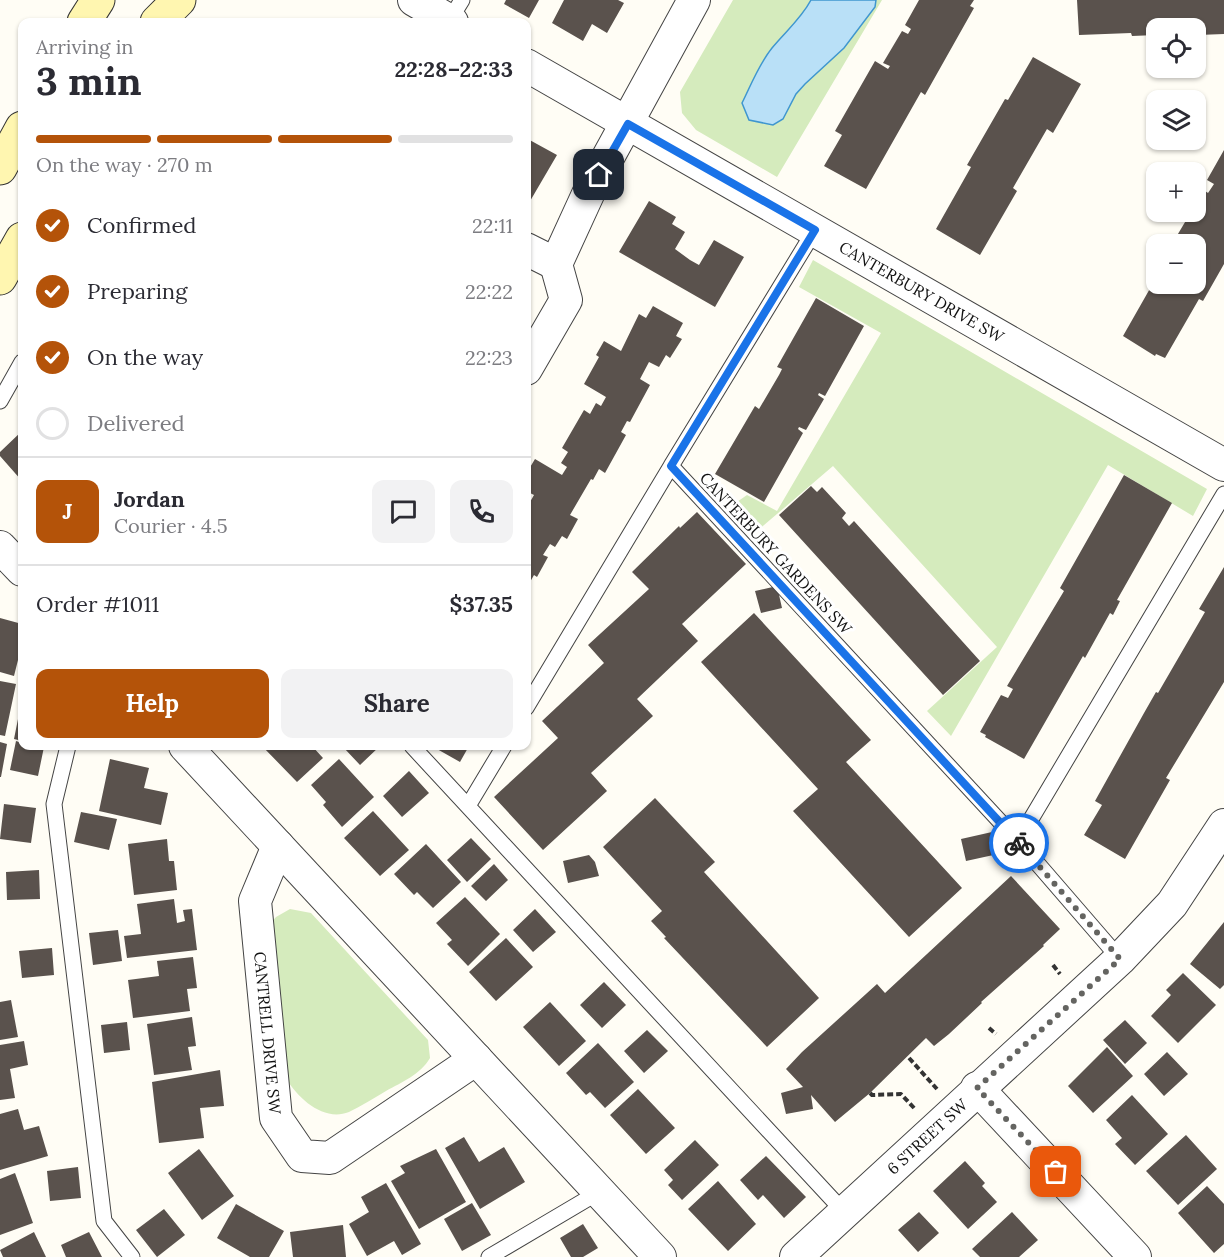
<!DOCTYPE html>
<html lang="en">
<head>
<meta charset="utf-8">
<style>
  :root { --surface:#fff; --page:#f2f2f3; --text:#2b2b33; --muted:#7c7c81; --line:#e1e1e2; --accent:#b45309 }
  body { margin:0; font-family:Lora,serif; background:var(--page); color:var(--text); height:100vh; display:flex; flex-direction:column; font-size:22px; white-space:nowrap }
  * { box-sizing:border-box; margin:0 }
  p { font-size:20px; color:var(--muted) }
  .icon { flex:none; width:33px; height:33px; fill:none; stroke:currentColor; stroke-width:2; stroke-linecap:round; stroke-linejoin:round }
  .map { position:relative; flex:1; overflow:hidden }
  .side { position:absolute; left:18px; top:18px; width:513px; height:732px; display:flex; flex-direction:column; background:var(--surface); border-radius:12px; box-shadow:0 2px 4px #0004 }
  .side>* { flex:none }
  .tools { position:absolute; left:1146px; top:18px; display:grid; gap:12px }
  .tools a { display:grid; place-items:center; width:60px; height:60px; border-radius:12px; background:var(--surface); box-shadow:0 2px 4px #0004; font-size:30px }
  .pin { position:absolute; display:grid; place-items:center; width:51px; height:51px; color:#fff; margin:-26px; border-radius:12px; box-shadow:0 3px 9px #0006 }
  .courier { position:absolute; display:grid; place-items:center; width:60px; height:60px; margin:-30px; border:4px solid #1a73e8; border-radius:50%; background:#fff; color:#222; box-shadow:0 2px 8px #0007 }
  .summary em { font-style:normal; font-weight:800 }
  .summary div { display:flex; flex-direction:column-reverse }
  .summary { display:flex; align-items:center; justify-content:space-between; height:102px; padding:0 18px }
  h1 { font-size:39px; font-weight:800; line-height:45px }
  .bar { display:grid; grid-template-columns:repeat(4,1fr); gap:9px 6px; align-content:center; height:72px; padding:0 18px }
  .bar i { height:8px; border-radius:4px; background:var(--line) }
  .bar .selected { background:var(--accent) }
  .bar p { grid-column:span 4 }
  .line { display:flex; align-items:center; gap:15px; padding:0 18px; border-top:2px solid var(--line) }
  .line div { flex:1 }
  .round { display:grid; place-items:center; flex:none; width:63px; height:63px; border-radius:12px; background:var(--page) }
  ol { padding:0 18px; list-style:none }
  li { display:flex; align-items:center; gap:18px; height:66px }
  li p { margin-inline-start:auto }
  li .icon { padding:6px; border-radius:50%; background:var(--accent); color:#fff; stroke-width:4 }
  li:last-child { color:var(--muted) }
  li i { width:33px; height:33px; border:3px solid var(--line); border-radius:50% }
  .cta { display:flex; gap:12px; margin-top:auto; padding:12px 18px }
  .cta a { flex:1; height:69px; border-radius:12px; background:var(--accent); color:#fff; font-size:24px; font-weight:800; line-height:69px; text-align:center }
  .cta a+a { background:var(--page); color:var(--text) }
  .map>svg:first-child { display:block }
  .green { fill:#d5ebbd }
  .water { fill:#b9e0f7; stroke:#3f96cf; stroke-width:1.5 }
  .building { fill:#5a524d }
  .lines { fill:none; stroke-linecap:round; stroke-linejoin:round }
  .lane-casing { stroke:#444; stroke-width:17 }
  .street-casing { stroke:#444; stroke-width:34 }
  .secondary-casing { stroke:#333; stroke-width:35 }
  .path { stroke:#333; stroke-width:4; stroke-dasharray:6 3; stroke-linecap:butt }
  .lane { stroke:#fff; stroke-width:15 }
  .street { stroke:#fff; stroke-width:32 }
  .secondary { stroke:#fff6b0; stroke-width:33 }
  .done { stroke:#646461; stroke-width:6; stroke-dasharray:0 10.8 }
  .route { stroke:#1a73e8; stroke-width:8 }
  .labels { text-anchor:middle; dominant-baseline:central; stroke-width:6; stroke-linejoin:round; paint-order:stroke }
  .street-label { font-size:16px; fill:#111; stroke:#fff }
</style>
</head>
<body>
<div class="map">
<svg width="1224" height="1257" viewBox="0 0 1224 1257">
  <rect width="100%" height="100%" fill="#fffdf5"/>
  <path class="green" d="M733,0h149l-105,177 -81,-47 -14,-17 -2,-21z
    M813,260l394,229 -14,27 -85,-51 -157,271 -24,-25 70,-64 -164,-181 -77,66 -22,-28 13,-9 30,16 104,-178 -82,-46z
    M290,909l21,4 117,127 2,18c-10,17 -28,24 -44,33 -12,7 -25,15 -37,21 -25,10 -50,-13 -62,-32l-16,-157 5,-6z"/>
  <path class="water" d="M811,0h65l-1,7 -31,41 -39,36 -9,10 -13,25 -10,6 -24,-5 -7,-17c9,-18 17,-39 30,-55 13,-16 29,-29 39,-48z"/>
  <path class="building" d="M506,0h33l-10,18 -25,-14z
    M564,0h54l6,3 -17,30 -15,-9 -9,17 -31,-18z
    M919,0h55l-4,6 4,2 -49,87 -4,-3 -55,97 -42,-23 18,-31 -7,-4 40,-70 13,8 2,-3 -7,-3 19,-32 6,3 3,-5 -6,-4z
    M1077,0h147v34l-26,1 -2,-7h-40v7l-24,1 -1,-3 -52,2z
    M1033,57l48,27 -28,49 -6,-4 -34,59 4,3 -37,64 -44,-26 35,-62 -4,-2 38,-66 3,1z
    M526,138l31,17 -31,53z
    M1224,150v114l-21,37 -4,-2 -34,59 -9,-4 -1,2 -32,-20 33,-58v6h40v-40h-24l19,-32h5v-12l6,-11 6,4 6,-9 -7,-4z
    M649,201l27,16 -4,7 13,8 -10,17 15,11 9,5 15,-25 30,17 -29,50 -96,-55z
    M816,298l48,28 -39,70 -6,-3 -1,2 6,4 -18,31 -7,-3 -1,2 5,4 -39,69 -49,-28 40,-68 4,3 20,-34 3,-6 -5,-2z
    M653,306l30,17 -7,13 6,3 -12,19 -4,-3 -7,12 -10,-5 -9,17 10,6 -20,37 -3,-1 -6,11 5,3 -21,38 -6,-4 -6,11 -2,-1 -21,36 8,4 -11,20 -5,-3 -7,11 -5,-3 -7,11 5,2 -11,20 -3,-2 -8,14v-65l4,-6 -4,-3v-6l8,-14 -8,-4v-17l9,-15 27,16 5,-8 -6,-4 7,-11 -6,-4 22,-38 6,4 6,-11 5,3 5,-9 -22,-13 15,-27 -3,-2 8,-14 17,10 18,-37 7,4z
    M22,431v50l-22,-25v-4z
    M1124,475l48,28 -55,97 3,1 -7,14 -3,-2 -25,45 -2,-2 -59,103 -39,-22 1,-2 -6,-3 21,-37 7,3 5,-9 -6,-3 57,-95 -4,-3z
    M811,486l6,6 5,-5 24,26 -4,5 7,8 5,-5 126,140 -37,34 -164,-180z
    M697,512l49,52 -64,60 16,17 -61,58 16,17 -62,57 16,18 -64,59 -49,-53 64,-59 -16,-17 62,-58 -16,-18 61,-56 -17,-17 47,-46 1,2z
    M1224,567v115l-58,96 4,2 -45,79 -41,-24 18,-30 -7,-4 49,-88 12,-21 2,1 47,-81 -6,-3z
    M777,586l5,22 -21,5 -6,-22z
    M754,613l117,127 -25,22 116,126 -53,49 -116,-126 25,-22 -117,-127z
    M0,618l22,6v20l-8,32 -14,-4z
    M0,681l16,3 -11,52 -5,-1z
    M20,709h2v32l-8,-2z
    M16,741l6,2v3l22,1 -6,29 -28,-6z
    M0,742l7,2 -6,33h-1z
    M262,746h50l11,12 -26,24z
    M346,746h34l-20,19 -16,-17z
    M439,746h30l-9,16 -23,-13z
    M110,759l39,9 -5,20 24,5 -7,32 -62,-14z
    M339,759l35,38 -32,30 -19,-22 3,-3 -15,-17z
    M409,771l20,22 -27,24 -19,-21z
    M655,798l60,64 -11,10 115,126 -52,49 -103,-109 2,-1 -15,-16 11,-10 -59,-64z
    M4,804l32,4 -5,35 -31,-4z
    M373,811l36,39 -29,26 -36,-38z
    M81,812l36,7 -8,31 -35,-8z
    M992,832l6,22 -32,7 -5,-22z
    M471,838l20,21 -24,23 -20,-22z
    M167,839l2,22h5l3,29 -43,5 -6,-51z
    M426,844l35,38 -28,26 -16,-16 -3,3 -20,-21z
    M589,855l6,7 4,14 -31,7 -5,-22z
    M494,864l14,16 -22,21 -15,-15z
    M39,870l1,29 -33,1 -1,-28z
    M1011,876l49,53 -17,16 1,1 -63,56 1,1 -33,31 -15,12 -8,-8 -56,55 -35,29 -24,-27 2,14 -27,5 -5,-21 22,-6 -17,-18 16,-17 75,-68 8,9z
    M465,897l35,37 -32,32 -21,-22 5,-4 -16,-17z
    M174,899l3,24 8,-2 -2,-11 9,-1 5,41 -70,8 -3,-22 17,-2 -4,-30z
    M535,909l21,23 -23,20 -20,-22z
    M1224,922v63l-4,4 -30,-25z
    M118,930l4,31 -29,4 -4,-32z
    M506,938l27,29 -37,34 -27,-29z
    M52,948l2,27 -32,3 -3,-27z
    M193,957l4,31 -10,1 3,22 -57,7 -5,-38 31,-4 -2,-15z
    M1183,973l33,32 -38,38 -27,-27 20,-21 -5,-5z
    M604,982l22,23 -24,23 -22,-23z
    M11,1000l7,37 -18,3v-38z
    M550,1002l36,39 -27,25 -36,-39z
    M192,1017l4,29 -8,1 4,23 -38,5 -7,-51z
    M1125,1020l22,23 -22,21 -22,-24z
    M127,1022l3,28 -26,3 -3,-28z
    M647,1030l21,21 -24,22 -20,-22z
    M24,1041l4,24 -18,4 5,29 -15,2v-55z
    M598,1043l36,39 -29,26 -15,-16 -4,3 -20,-22z
    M1107,1047l26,29 -40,37 -25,-27z
    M1167,1052l21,22 -24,22 -20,-22z
    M220,1070l4,36 -24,2 4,30 -45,5 -7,-61z
    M638,1089l37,39 -29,26 -36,-39z
    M1132,1095l36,39 -33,31 -20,-21 7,-6 -16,-18z
    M18,1109l6,21 15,-4 9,30 -48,14v-56z
    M1186,1135l31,34 -39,36 -32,-34z
    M464,1137l15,25 25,-15 21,35 -45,27 -35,-61z
    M695,1140l24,25 -37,35 -14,-15 5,-5 -9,-10z
    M199,1149l35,47 -32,24 -34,-47z
    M436,1149l30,53 -47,27 -28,-48 14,-8 -5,-7z
    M766,1156l40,41 -22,21 -21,-23 -5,5 -18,-20z
    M965,1161l20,22 -3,3 15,16 -29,27 -35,-38z
    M78,1167l3,31 -31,3 -3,-30z
    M15,1173l18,50 -33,12v-56z
    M718,1181l38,43 -28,27 -40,-42z
    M386,1183l35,61 -19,11 -8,-14 -27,15 -18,-32 20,-12 -8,-15z
    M1207,1186l17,18v40l-10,9 -36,-40z
    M472,1203l19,32 -29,16 -18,-32z
    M236,1204l48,27 -15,26h-19l-33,-19z
    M164,1209l21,26 -28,22 -21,-27z
    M919,1212l20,21 -21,19 -20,-22z
    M1012,1212l26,28 -19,17h-39l-8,-8z
    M583,1224l15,24 -15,9h-12l-11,-19z
    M343,1225l3,32h-53l-3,-25z
    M34,1232l12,25h-43l-3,-7z
    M89,1232l13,25h-36l-5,-12z"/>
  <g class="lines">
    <g class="lane-casing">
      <path id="lane" d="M449,21l13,-21
        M815,230l-144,236 347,375 102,118
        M0,401l22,-39
        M526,708l145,-242
        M68,746l-14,58 50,417 28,36
        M412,746l433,467
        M468,806l36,-60
        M1018,841l206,-347
        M489,1257l110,-65"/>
    </g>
    <g class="street-casing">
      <g id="street">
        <path d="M414,0l38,22"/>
        <path id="s1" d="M526,65l698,400"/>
        <path d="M526,249l30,15"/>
        <path d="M526,369l40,-69 -10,-36 33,-72 105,-192"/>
        <path d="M0,547l22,23"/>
        <path d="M185,746l475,511"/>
        <path id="s2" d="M278,846l-23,55 21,217 26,38 28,2 146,-99"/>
        <path d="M977,1088l158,169"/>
        <path id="s3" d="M796,1257l324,-298 52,-55 52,-79"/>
      </g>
    </g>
    <g class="secondary-casing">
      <path id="secondary" d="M84,22l14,-22
        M157,22l22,-22
        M0,168l22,-40
        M0,278l22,-39"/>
    </g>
    <path class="path" d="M1053,965l7,9
      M989,1028l7,6
      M909,1058l28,31
      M870,1093l2,2 29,-1 14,15"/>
    <use href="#lane" class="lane"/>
    <use href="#street" class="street"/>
    <use href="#secondary" class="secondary"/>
  </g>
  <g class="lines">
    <path class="done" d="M1019,843l101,116 -143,129 79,84"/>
    <path class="route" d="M599,175l29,-51 187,106 -144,236 348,377"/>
  </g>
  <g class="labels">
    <g class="street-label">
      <text stroke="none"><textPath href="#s1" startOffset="456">CANTERBURY DRIVE SW</textPath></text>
      <text transform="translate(776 553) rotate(47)">CANTERBURY GARDENS SW</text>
      <text stroke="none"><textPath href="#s2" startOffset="192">CANTRELL DRIVE SW</textPath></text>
      <text stroke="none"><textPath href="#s3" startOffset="178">6 STREET SW</textPath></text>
    </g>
  </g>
</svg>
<div class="tools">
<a><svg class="icon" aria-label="locate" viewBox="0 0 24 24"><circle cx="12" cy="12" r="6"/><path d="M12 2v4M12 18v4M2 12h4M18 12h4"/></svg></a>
<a><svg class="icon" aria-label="layers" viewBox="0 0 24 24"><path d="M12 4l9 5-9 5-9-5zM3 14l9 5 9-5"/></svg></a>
<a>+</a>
<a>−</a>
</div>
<div class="pin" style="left:1056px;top:1172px;background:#ea580c"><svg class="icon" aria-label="bag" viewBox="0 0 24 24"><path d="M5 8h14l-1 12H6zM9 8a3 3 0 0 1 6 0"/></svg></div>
<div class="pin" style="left:599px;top:175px;background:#1f2937"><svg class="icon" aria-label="home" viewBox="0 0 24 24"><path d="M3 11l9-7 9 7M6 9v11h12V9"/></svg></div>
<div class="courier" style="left:1019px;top:843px"><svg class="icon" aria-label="bike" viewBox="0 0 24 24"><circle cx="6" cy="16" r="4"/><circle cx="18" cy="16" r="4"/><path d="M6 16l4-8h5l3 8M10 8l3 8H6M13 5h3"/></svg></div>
<section class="side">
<div class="summary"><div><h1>3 min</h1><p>Arriving in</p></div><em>22:28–22:33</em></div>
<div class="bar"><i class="selected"></i><i class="selected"></i><i class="selected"></i><i></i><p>On the way · 270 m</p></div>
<ol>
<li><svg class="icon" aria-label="check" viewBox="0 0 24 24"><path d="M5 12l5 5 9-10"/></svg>Confirmed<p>22:11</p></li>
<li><svg class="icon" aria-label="check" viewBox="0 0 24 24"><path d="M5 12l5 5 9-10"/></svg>Preparing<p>22:22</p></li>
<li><svg class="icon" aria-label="check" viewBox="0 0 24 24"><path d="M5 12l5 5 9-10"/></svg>On the way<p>22:23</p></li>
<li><i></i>Delivered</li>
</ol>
<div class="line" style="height:108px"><b class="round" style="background:var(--accent);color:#fff">J</b><div><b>Jordan</b><p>Courier · 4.5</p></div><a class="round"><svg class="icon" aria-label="chat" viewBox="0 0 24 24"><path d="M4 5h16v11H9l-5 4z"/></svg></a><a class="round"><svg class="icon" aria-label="phone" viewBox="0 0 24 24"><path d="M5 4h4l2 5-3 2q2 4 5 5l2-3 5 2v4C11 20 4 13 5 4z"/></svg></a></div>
<div class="line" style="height:78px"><div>Order #1011</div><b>$37.35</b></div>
<div class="cta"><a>Help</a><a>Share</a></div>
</section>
</div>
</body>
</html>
